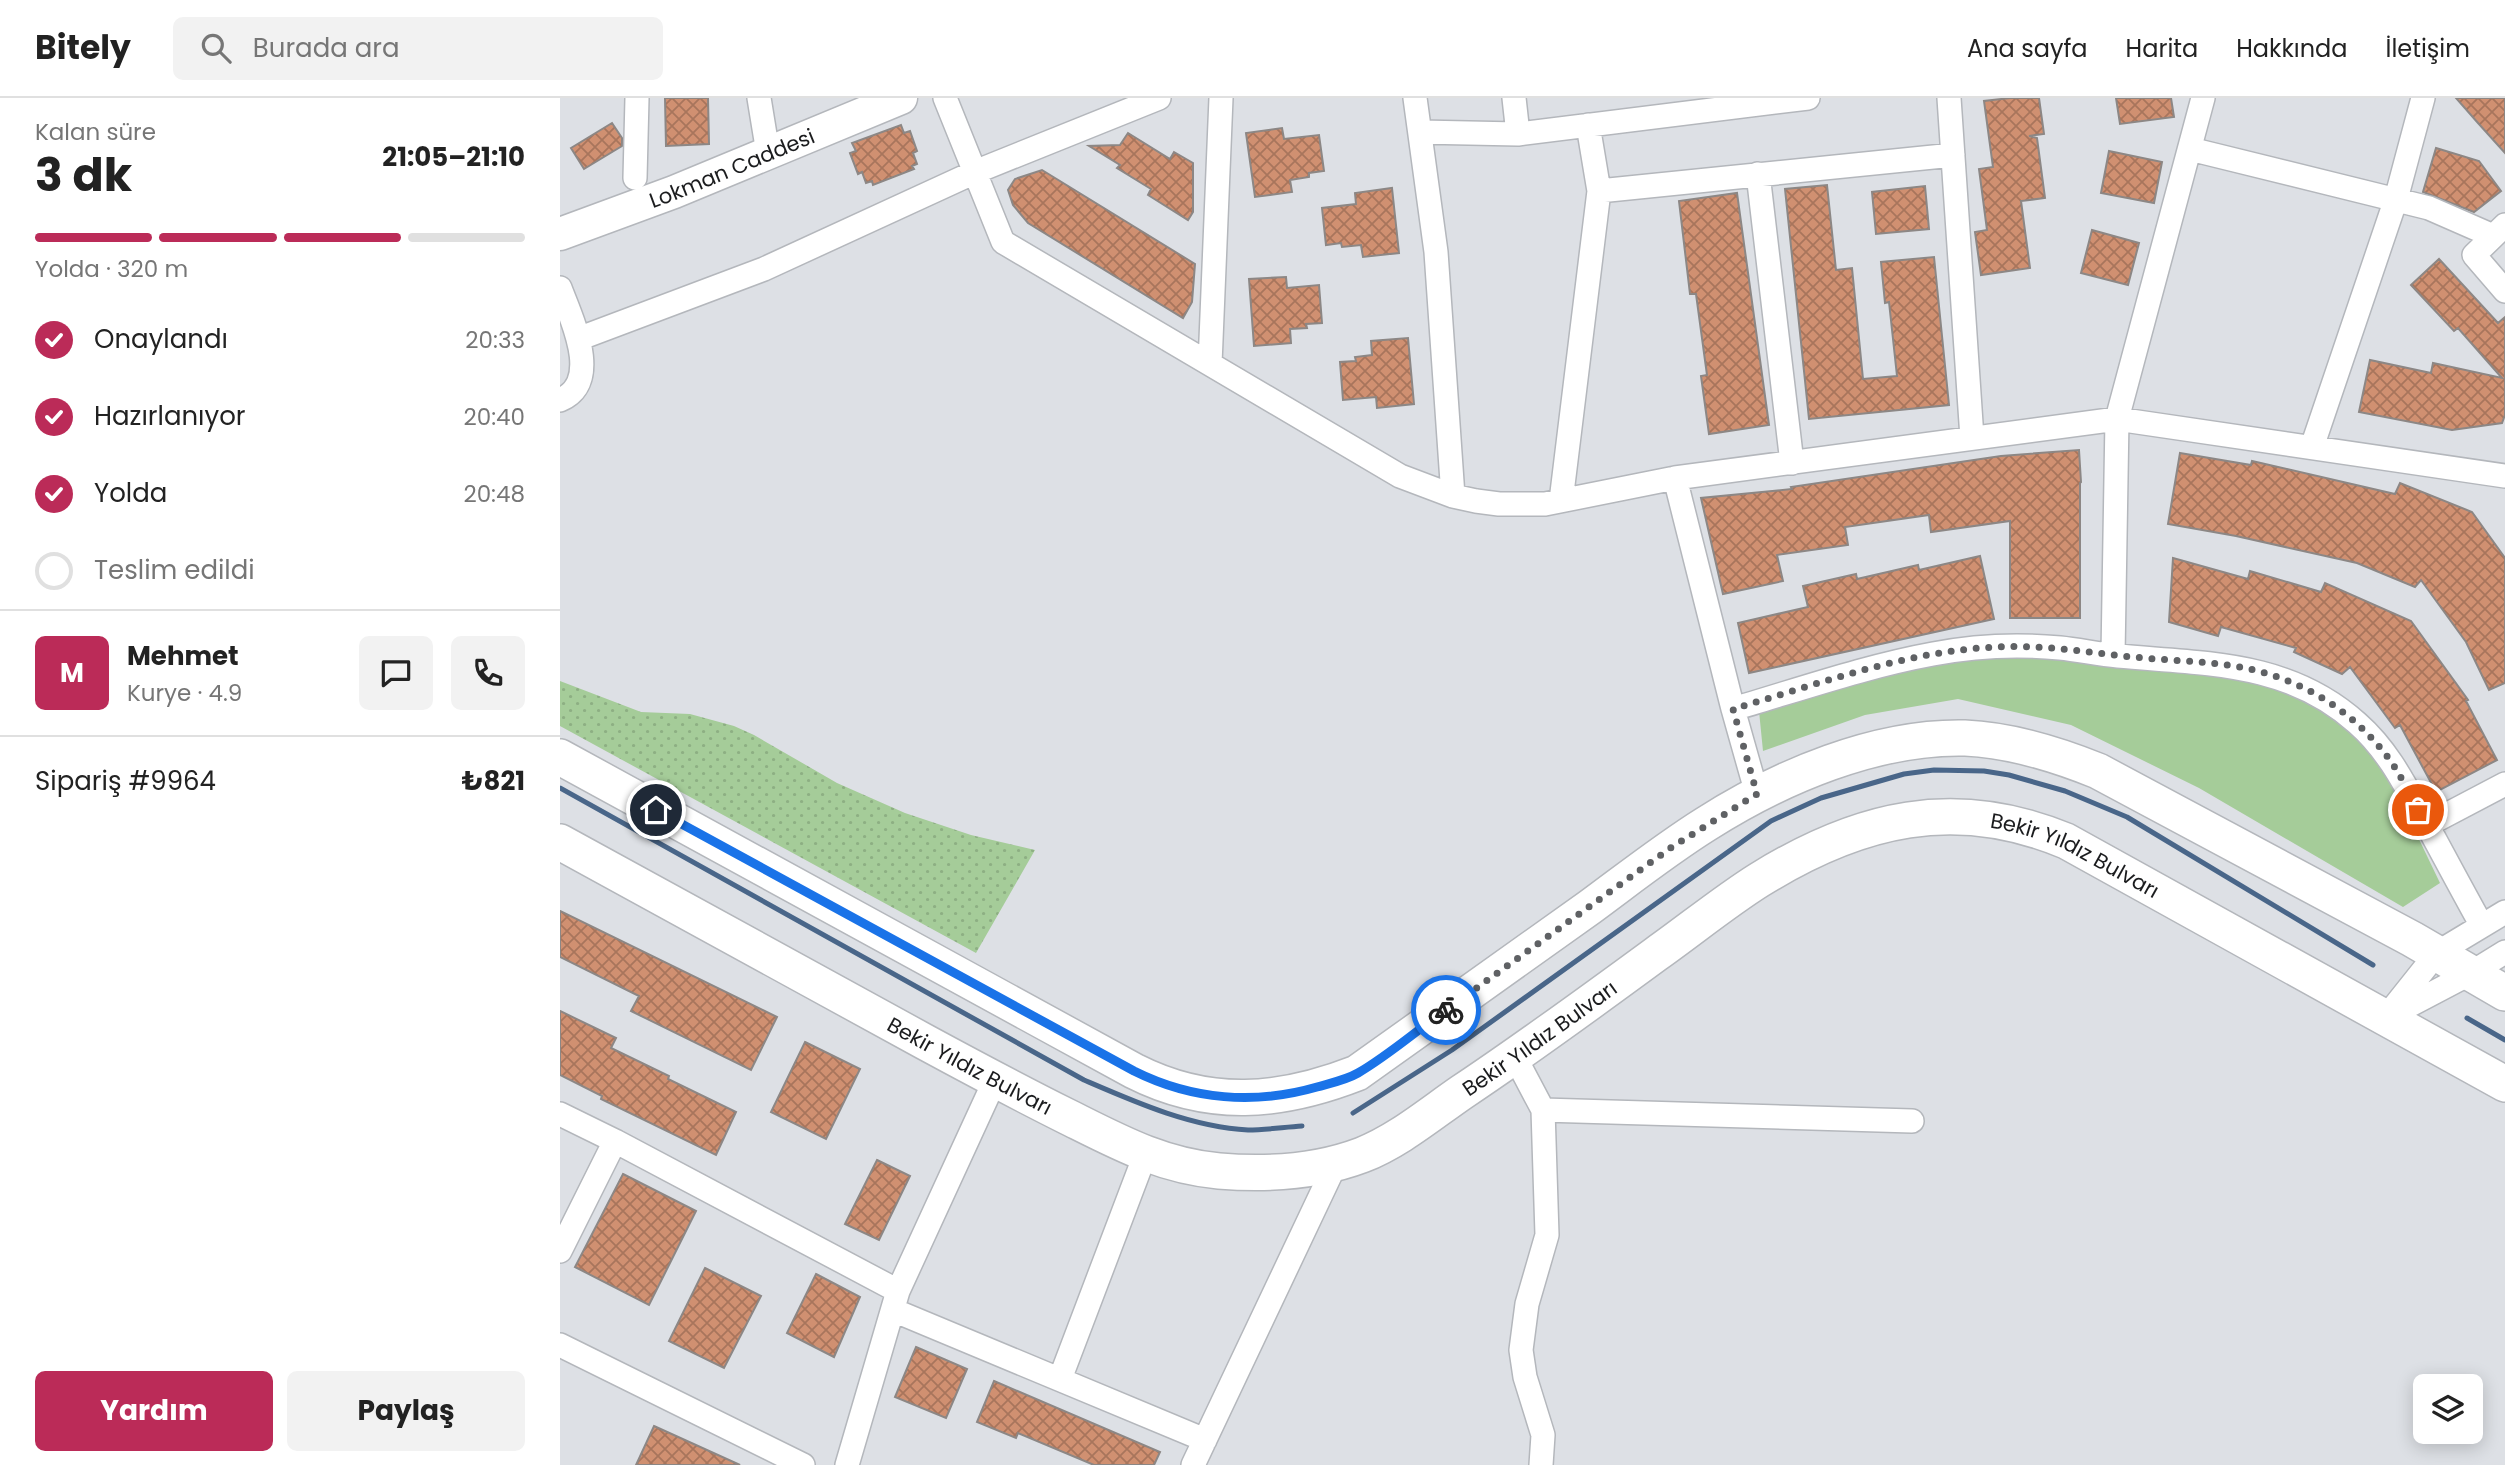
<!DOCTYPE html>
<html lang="tr">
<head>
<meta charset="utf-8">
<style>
  :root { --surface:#fff; --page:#f2f2f2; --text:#222; --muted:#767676; --line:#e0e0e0; --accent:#bb2b58 }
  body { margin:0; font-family:Poppins,sans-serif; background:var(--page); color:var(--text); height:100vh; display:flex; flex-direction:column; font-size:26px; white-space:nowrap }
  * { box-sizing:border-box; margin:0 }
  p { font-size:23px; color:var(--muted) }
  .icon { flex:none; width:38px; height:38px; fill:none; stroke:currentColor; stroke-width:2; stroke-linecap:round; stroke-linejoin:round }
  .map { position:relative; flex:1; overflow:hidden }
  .panel { display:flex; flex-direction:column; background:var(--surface); width:560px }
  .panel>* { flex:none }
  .fabs { position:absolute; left:1853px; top:1276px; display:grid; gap:14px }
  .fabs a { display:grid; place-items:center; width:70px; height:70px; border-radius:10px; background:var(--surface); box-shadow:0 4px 18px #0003; font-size:35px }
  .pin { position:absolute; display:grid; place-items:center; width:60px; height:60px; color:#fff; margin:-30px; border:4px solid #fff; border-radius:50%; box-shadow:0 2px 7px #0007 }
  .courier { position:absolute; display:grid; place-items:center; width:70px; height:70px; margin:-35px; border:5px solid #1a73e8; border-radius:50%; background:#fff; color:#222; box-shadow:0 2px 9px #0007 }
  .summary em { font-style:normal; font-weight:700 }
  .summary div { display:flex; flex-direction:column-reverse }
  .summary { display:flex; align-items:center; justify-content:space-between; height:119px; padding:0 35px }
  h1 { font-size:46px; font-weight:700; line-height:52px }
  .bar { display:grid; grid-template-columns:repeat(4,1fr); gap:10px 7px; align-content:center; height:84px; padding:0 35px }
  .bar i { height:9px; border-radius:5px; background:var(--line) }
  .bar .current { background:var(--accent) }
  .bar p { grid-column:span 4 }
  .line { display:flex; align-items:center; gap:18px; padding:0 35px; border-top:2px solid var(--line) }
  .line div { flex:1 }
  .round { display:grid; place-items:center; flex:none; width:74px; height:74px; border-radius:10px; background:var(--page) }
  ol { padding:0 35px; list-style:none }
  li { display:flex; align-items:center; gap:21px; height:77px }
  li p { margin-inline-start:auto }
  li .icon { padding:7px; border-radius:50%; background:var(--accent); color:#fff; stroke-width:4 }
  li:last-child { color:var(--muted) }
  li i { width:38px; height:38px; border:4px solid var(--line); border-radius:50% }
  .cta { display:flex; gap:14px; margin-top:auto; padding:14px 35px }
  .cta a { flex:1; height:80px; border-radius:10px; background:var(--accent); color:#fff; font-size:28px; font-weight:700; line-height:80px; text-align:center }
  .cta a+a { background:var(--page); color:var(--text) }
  header { display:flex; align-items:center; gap:42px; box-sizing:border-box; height:98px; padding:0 35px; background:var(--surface); border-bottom:2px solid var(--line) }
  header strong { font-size:33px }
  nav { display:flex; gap:38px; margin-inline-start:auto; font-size:24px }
  .search { width:490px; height:63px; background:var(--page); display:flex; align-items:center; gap:18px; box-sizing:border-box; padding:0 24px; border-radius:10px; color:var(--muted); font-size:26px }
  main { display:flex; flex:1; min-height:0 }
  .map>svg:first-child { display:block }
  .grass { fill:url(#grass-dots) }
  .park { fill:#a5cc99 }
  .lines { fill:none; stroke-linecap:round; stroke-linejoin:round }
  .stream { stroke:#496689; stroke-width:5 }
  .building { fill:url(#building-cross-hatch); stroke:#8c8785; stroke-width:2 }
  .street-casing { stroke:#b4b7bc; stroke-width:26 }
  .secondary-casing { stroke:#b4b7bc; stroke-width:35 }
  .primary-casing { stroke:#b4b7bc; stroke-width:38 }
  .street { stroke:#fff; stroke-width:23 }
  .secondary { stroke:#fff; stroke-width:32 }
  .primary { stroke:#fff; stroke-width:35 }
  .done { stroke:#5f6164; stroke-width:7; stroke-dasharray:0 12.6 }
  .route { stroke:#1a73e8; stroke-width:9 }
  .labels { text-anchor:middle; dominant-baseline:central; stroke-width:6; stroke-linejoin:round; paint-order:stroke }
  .street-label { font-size:21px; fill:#1b1c1e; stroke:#dde0e5 }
</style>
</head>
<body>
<header>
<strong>Bitely</strong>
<div class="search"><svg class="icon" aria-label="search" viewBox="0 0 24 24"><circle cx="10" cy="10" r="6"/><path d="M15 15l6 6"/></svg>Burada ara</div>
<nav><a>Ana sayfa</a><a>Harita</a><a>Hakkında</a><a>İletişim</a></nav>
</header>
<main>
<section class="panel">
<div class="summary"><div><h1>3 dk</h1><p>Kalan süre</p></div><em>21:05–21:10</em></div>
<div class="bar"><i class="current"></i><i class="current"></i><i class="current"></i><i></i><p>Yolda · 320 m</p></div>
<ol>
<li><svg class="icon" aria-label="check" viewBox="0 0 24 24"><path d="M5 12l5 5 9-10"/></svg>Onaylandı<p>20:33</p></li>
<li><svg class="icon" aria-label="check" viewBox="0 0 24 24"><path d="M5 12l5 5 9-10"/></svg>Hazırlanıyor<p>20:40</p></li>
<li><svg class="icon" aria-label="check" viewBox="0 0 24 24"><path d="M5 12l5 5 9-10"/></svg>Yolda<p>20:48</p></li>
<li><i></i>Teslim edildi</li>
</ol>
<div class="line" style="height:126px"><b class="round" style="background:var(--accent);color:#fff">M</b><div><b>Mehmet</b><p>Kurye · 4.9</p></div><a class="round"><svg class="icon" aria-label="chat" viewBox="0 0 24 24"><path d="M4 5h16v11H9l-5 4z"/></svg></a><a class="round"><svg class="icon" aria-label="phone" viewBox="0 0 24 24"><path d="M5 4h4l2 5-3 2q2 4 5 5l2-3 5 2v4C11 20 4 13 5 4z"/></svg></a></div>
<div class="line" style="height:91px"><div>Sipariş #9964</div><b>₺821</b></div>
<div class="cta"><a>Yardım</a><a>Paylaş</a></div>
</section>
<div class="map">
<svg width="1945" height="1367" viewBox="0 0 1945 1367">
  <defs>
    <pattern id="grass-dots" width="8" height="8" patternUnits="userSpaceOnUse" patternTransform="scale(1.75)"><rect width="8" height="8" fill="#a5cc99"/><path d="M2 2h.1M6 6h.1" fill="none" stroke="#8daf83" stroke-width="1.8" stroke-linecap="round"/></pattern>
    <pattern id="building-cross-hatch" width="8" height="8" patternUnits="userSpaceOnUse" patternTransform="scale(1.75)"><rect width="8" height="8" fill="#d09071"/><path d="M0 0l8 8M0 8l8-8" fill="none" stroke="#a8755c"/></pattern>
  </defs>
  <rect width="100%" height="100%" fill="#dde0e5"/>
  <path class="grass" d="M0,583l81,31 49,2 44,12 20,9 83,48 68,30 66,22 64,15 -59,103 -416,-227z"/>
  <path class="park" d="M1408,549l258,10 98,48 57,55 59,123 -37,24 -204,-119 -128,-63 -113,-26 -93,16 -102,36 -4,-40z"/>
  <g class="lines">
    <path class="stream" d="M0,690l524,292c51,22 107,47 164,50 18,0 37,-3 54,-4
      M1907,920l38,22
      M793,1015l99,-63 319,-229 50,-23 83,-24 30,-4 50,1 25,4 56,16 62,26 246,148"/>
  </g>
  <path class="building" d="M105,0h43l1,46 -43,2z
    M1450,0h29l5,36 -15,2 8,2 8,60 -24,3 9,67 -49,7 -6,-43 12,-2 -8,-61 14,-2 -9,-66z
    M1556,0h55l3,19 -54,7z
    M1896,0h49v55l-27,-30z
    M52,25l10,15v8l-38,23 -13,-21z
    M341,27l3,8 6,-2 7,20 -4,2 4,11 -5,2 2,3 -41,16 -1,-4 -6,2 -4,-11 -4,2 -8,-21 6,-2 -4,-8z
    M722,30l2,11 35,-4 5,36 -15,2v4l-19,3 2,12 -37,5 -9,-64z
    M568,35l42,26 4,-7 19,11v49l-5,8 -40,-25 3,-6 -34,-21 3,-3 -31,-19 31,-1z
    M1876,50l43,13 22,30 -27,21 -51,-20z
    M1549,53l53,11 -8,41 -53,-10z
    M482,72l153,94 -3,38 -9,16 -155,-95 -15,-18 -5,-15 7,-11z
    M1267,87l9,85 16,-2 11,111 34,-3 -8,-74 -4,1 -4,-41 53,-5 15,148 -140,14 -24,-230z
    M1365,88l4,43 -53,5 -4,-42z
    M832,90l7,65 -36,4 -2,-12 -19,2 -1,-4 -15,2 -4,-37 34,-4 -1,-11z
    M1177,95l32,232 -60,9 -8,-58 6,-1 -11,-81h-6l-11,-93z
    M1532,132l47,13 -11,42 -47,-12z
    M1879,161l59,64 7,-6v98l-3,8 -50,7 -93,-18 11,-52 61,13 2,-10 69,15 -44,-50 -4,3 -43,-46z
    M726,179l1,11 32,-3 3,38 -16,1 1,4 -17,1 1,14 -37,3 -5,-67z
    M848,240l6,66 -37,4 -1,-11 -33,3 -3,-38 16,-1 -1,-4 17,-2 -1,-14z
    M1519,352l2,32 -1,1v135h-70v-97l-79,11 -2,-17 -84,12 3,18 -71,10 6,26 -60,13 -22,-96 91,-9 -1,-2 210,-31z
    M1620,355l71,12 1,-4 143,33 5,-11 72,29 33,46v125l-16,7 -23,-48 -45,-62 -6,7 -58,-24 -121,-27 -68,-12z
    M1420,458l14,63 -245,54 -11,-50 70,-16 -5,-21 53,-12 1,5 61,-14 1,5z
    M1613,460l75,21 2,-8 71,21 4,-9 86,38 57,79 -2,1 31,59 -61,32 -36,-67 -5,3 -45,-61 -8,7 -48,-22 2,-4 -75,-21 -3,9 -49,-14z
    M0,813l217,106 -26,53 -120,-59 8,-15 -79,-39z
    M0,913l56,27 -5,10 58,28 -1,3 68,33 -20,43 -115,-56 1,-3 -42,-21z
    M245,944l55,27 -34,70 -55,-27z
    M317,1062l33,16 -31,64 -34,-16z
    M63,1076l73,37 -47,94 -74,-38z
    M145,1170l56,28 -37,72 -55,-27z
    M256,1176l44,23 -26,60 -47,-24z
    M356,1249l51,22 -21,49 -51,-21z
    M434,1283l166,71 -6,13h-60l-76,-32 -2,5 -39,-16z
    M94,1328l86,39h-104z"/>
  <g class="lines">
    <g class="street-casing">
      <path id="street" d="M199,0l9,55
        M385,0l58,144 397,234 53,20 23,5 23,3h46l130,-26 442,-59 388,57
        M855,0l21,154 17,244
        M954,0l4,36
        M1389,0l23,340
        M860,34l98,2 290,-36
        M1630,51l239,59 64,28
        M1198,76l34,289
        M75,80l2,-80
        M1039,93l354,-36
        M1945,127l-31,30 31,36
        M0,190c11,30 43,94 0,112
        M18,241l186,-70 211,-97 184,-74
        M650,266l11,-266
        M1752,349l84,-248 27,-101
        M1115,380l58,231 24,85
        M1001,403l38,-310 -11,-66
        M1553,557l4,-236 86,-321
        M1173,611c65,-19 134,-43 200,-55 41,-8 85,-10 127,-6 19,2 38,6 58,8 87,8 170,5 239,67 32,28 49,64 69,100 19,35 37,69 56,103
        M1867,727l78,-41
        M1835,915l76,-40 34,-21
        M1826,919l51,-64 68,-41
        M955,959l28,53 4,125 -20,69 -6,46 4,27 18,58 -2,30
        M983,1012l369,11
        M0,1016l55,27 283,150
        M0,1153l55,-110
        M333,1212l312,130
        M0,1247l243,120
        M500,1281l85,-224
        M287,1367l51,-174 97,-211
        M633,1367l143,-302"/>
    </g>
    <g class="secondary-casing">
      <g id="secondary">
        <path id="s1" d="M0,136l114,-42 227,-94"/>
      </g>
    </g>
    <g class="primary-casing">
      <g id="primary">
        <path d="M0,659l574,314c75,38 146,32 223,2 78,-55 155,-111 233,-166 38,-28 76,-58 116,-83 74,-47 170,-88 259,-86 46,2 91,16 133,33l314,168 93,54"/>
        <path id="s2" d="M0,744c122,67 244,133 365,200 48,26 95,51 143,75 50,25 94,49 151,54 48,4 98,1 143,-16 36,-14 68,-41 100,-63 66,-44 130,-91 194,-138 34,-24 68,-52 103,-74 100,-62 196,-85 307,-39l439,243"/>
      </g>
    </g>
    <use href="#street" class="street"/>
    <use href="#secondary" class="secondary"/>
    <use href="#primary" class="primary"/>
  </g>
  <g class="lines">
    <path class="done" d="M886,912l226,-163 85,-53 -24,-85c86,-25 173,-58 263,-62 50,-3 98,7 148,11 32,3 64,3 95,9 58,10 111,41 147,88 13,16 22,36 32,55"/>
    <path class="route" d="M96,712l478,261c58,29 121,34 183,16 14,-4 29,-7 41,-14 31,-18 59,-43 88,-63"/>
  </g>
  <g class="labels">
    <g class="street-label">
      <text stroke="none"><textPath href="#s1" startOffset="184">Lokman Caddesi</textPath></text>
      <text stroke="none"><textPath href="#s2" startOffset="1704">Bekir Yıldız Bulvarı</textPath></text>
      <text stroke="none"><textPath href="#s2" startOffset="1097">Bekir Yıldız Bulvarı</textPath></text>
      <text stroke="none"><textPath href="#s2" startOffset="467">Bekir Yıldız Bulvarı</textPath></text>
    </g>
  </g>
</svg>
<div class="fabs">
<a><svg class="icon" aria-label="layers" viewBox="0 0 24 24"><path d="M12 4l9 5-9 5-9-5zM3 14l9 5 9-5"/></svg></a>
</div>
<div class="pin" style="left:1858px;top:712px;background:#ea580c"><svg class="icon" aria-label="bag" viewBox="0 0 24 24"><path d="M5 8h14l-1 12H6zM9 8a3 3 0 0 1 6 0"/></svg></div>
<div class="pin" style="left:96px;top:712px;background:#1f2937"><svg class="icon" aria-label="home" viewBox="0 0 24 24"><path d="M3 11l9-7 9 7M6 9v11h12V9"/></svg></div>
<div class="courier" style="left:886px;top:912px"><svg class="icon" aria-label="bike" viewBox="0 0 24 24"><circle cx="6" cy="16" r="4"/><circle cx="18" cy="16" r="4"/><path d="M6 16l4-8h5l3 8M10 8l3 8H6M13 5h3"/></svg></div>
</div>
</main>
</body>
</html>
